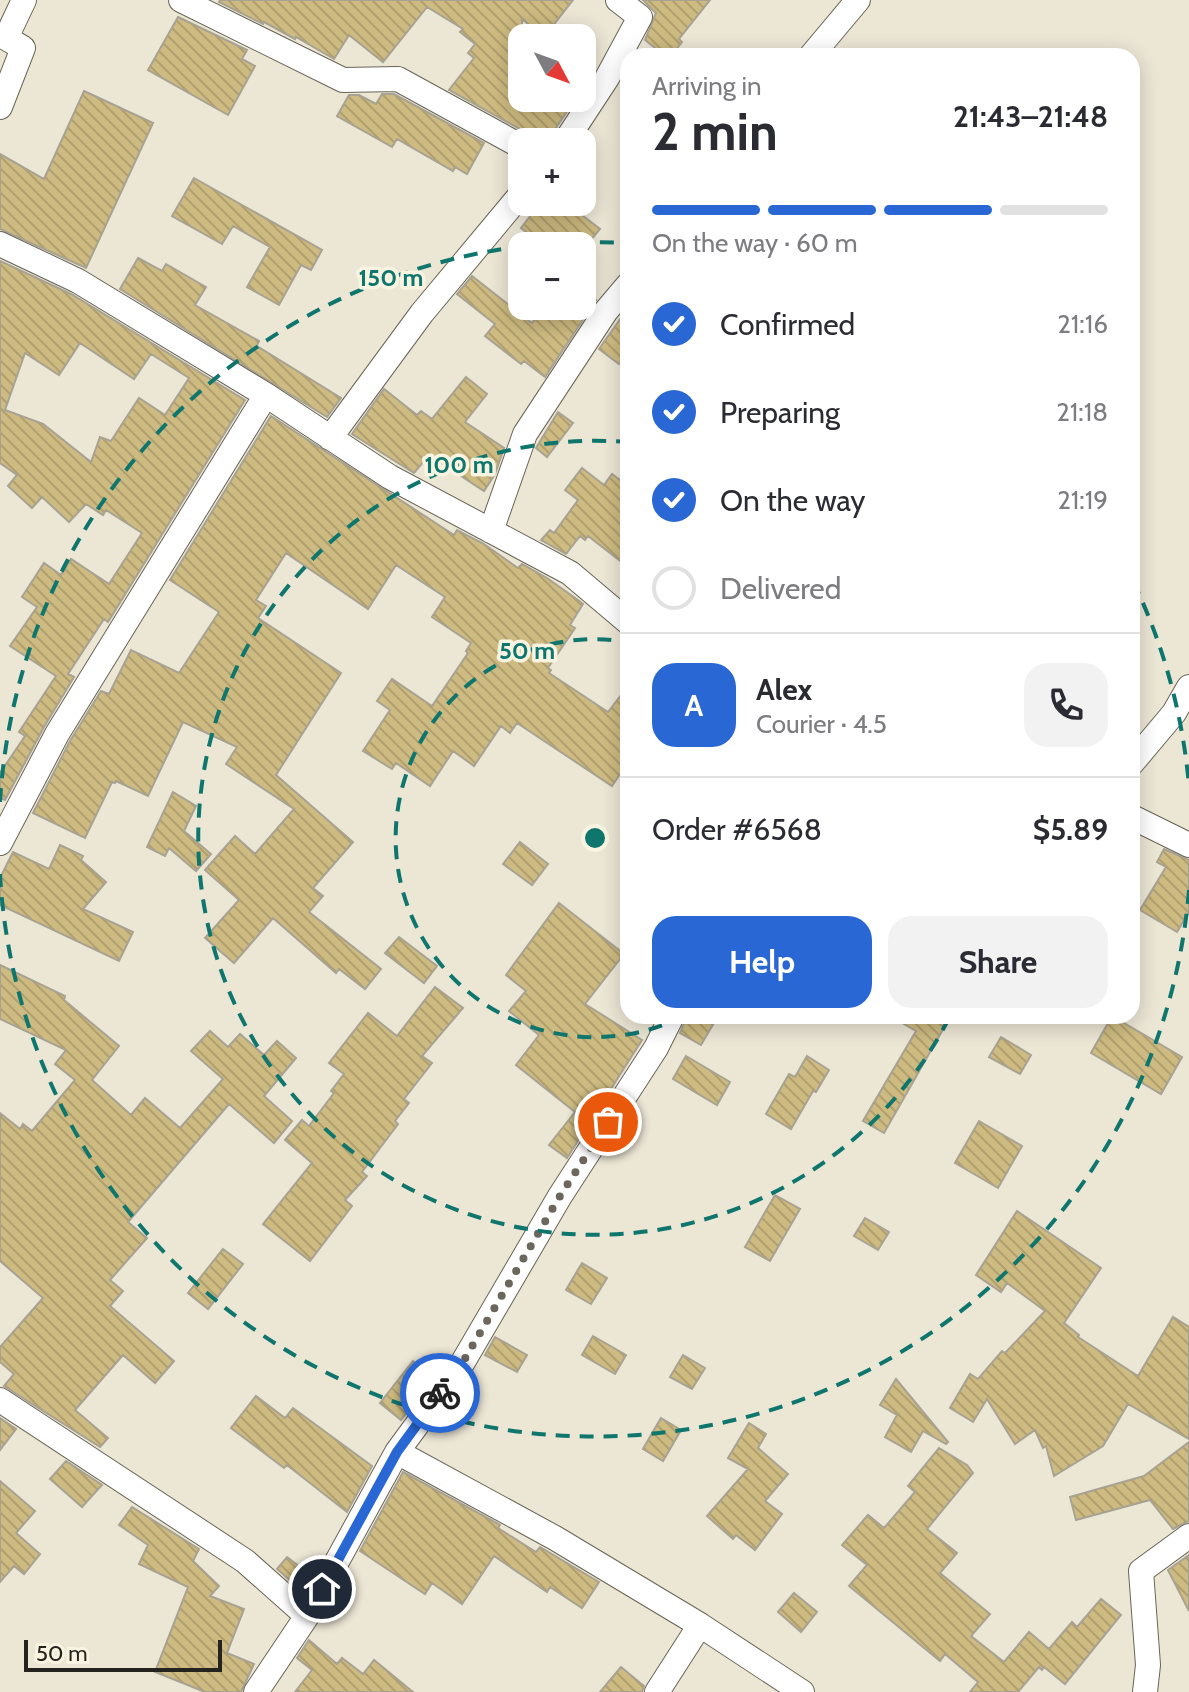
<!DOCTYPE html>
<html lang="en">
<head>
<meta charset="utf-8">
<style>
  :root { --surface:#fff; --page:#f2f2f3; --text:#2b2b33; --muted:#7c7c81; --line:#e1e1e2; --accent:#2967d4 }
  body { margin:0; font-family:Cabin,sans-serif; background:var(--page); color:var(--text); height:100vh; display:flex; flex-direction:column; font-size:30px; white-space:nowrap }
  * { box-sizing:border-box; margin:0 }
  p { font-size:26px; color:var(--muted) }
  .icon { flex:none; width:44px; height:44px; fill:none; stroke:currentColor; stroke-width:2; stroke-linecap:round; stroke-linejoin:round }
  .map { position:relative; flex:1; overflow:hidden }
  .sheet { position:absolute; left:620px; top:48px; width:520px; height:976px; display:flex; flex-direction:column; background:var(--surface); border-radius:24px; box-shadow:0 4px 20px #0003 }
  .sheet>* { flex:none }
  .needle { width:52px; rotate:131deg }
  .buttons { position:absolute; left:508px; top:24px; display:grid; gap:16px }
  .buttons a { display:grid; place-items:center; width:88px; height:88px; border-radius:16px; background:var(--surface); box-shadow:0 4px 20px #0003; font-size:40px }
  .scale { position:absolute; left:24px; bottom:20px; width:198px; box-sizing:border-box; padding-left:8px; border:4px solid #25231d; border-top:0; font-size:22px; line-height:28px; white-space:nowrap; color:#25231d; -webkit-text-stroke:6px #f9f4e2; paint-order:stroke }
  .pin { position:absolute; display:grid; place-items:center; width:68px; height:68px; color:#fff; margin:-34px; border:4px solid #fff; border-radius:50%; box-shadow:0 2px 8px #0007 }
  .courier { position:absolute; display:grid; place-items:center; width:80px; height:80px; margin:-40px; border:6px solid #2967d4; border-radius:50%; background:#fff; color:#222; box-shadow:0 2px 10px #0007 }
  .headline em { font-style:normal; font-weight:800 }
  .headline div { display:flex; flex-direction:column-reverse }
  .headline { display:flex; align-items:center; justify-content:space-between; height:136px; padding:0 32px }
  h1 { font-size:52px; font-weight:800; line-height:60px }
  .bar { display:grid; grid-template-columns:repeat(4,1fr); gap:12px 8px; align-content:center; height:96px; padding:0 32px }
  .bar i { height:10px; border-radius:6px; background:var(--line) }
  .bar .current { background:var(--accent) }
  .bar p { grid-column:span 4 }
  .line { display:flex; align-items:center; gap:20px; padding:0 32px; border-top:2px solid var(--line) }
  .line div { flex:1 }
  .round { display:grid; place-items:center; flex:none; width:84px; height:84px; border-radius:24px; background:var(--page) }
  ol { padding:0 32px; list-style:none }
  li { display:flex; align-items:center; gap:24px; height:88px }
  li p { margin-inline-start:auto }
  li .icon { padding:8px; border-radius:50%; background:var(--accent); color:#fff; stroke-width:4 }
  li:last-child { color:var(--muted) }
  li i { width:44px; height:44px; border:4px solid var(--line); border-radius:50% }
  .button { display:flex; gap:16px; margin-top:auto; padding:16px 32px }
  .button a { flex:1; height:92px; border-radius:24px; background:var(--accent); color:#fff; font-size:32px; font-weight:800; line-height:92px; text-align:center }
  .button a+a { background:var(--page); color:var(--text) }
  .map>svg:first-child { display:block }
  .building { fill:url(#building-back-hatch); stroke:#a7a292; stroke-width:2; fill-rule:evenodd }
  .lines { fill:none; stroke-linecap:round; stroke-linejoin:round }
  .minor-casing { stroke:#696556; stroke-width:26 }
  .minor { stroke:#fff; stroke-width:24 }
  .done { stroke:#6b675d; stroke-width:8; stroke-dasharray:0 14.4 }
  .route { stroke:#2967d4; stroke-width:10 }
  .ring { fill:none; stroke:#0f766e; stroke-width:4; stroke-dasharray:14 10 }
  .centre { fill:#0f766e; stroke:#f9f4e2; stroke-width:4 }
  .ring-label { font-size:24px; text-anchor:middle; font-weight:bold; fill:#0f766e; stroke:#f9f4e2; stroke-width:7; stroke-linejoin:round; paint-order:stroke }
</style>
</head>
<body>
<div class="map">
<svg width="1189" height="1692" viewBox="0 0 1189 1692">
  <defs>
    <pattern id="building-back-hatch" width="6" height="6" patternUnits="userSpaceOnUse" patternTransform="scale(2)"><rect width="6" height="6" fill="#cebb81"/><path d="M-1 5l2 2M0 0l6 6M5-1l2 2" fill="none" stroke="#b1a06f"/></pattern>
  </defs>
  <rect width="100%" height="100%" fill="#ece6d5"/>
  <path class="building" d="M220,0h353l-29,37 -22,-18v79h54l-24,36 -2,8h-13l-8,-8 -80,-44 25,-32 -6,-5 7,-9 -15,-12 3,-3 -36,-22 -44,55 -34,-27 -15,24 -38,-22 -1,2 -31,-17 -1,2 -44,-22z
    M643,0h67l-31,39 3,3 -11,14h-6l-20,-16 11,-27z
    M178,17l69,33 -5,9 13,7 -27,49 -80,-45z
    M84,91l69,32 -67,145 -86,-39v-75l44,25z
    M382,94h12l90,49 -17,31 -12,-7 -2,4 -56,-32 -5,8 -55,-31 12,-21h10l17,9z
    M194,178l128,72 -11,20 -10,-5 -22,40 -32,-18 23,-40 -37,-21 -11,18 -50,-28z
    M541,202h24l35,27 -14,17h-42l-23,-18z
    M138,258l24,13 4,-7 40,23 -11,18 64,36 -2,5 84,52 -14,19 -207,-128z
    M0,261l71,33 174,106 -137,222 -4,-3 -36,55 6,3 -30,50 -39,73 -5,-2v-25l25,-37 -6,-4 37,-56 -46,-30 27,-39 -15,-10 22,-34 17,12 10,-16 38,25 33,-51 -36,-23 -3,5 -17,-11 -17,18 -27,-25 -10,11 -24,-22 9,-11 -17,-12zM80,343l54,36 17,-25 38,24 -24,37 -26,-17 -28,43 -11,-4 -9,25 -48,-38 -38,-14 20,-57 34,22z
    M472,276l60,47 14,-17h36v-18l14,12 -51,77 -21,-16 -3,3 -36,-28 10,-12 -38,-30z
    M628,308v44l-9,12 -20,-15z
    M466,377l21,17 -22,28 39,26 -9,26 -11,17 -55,-36 -15,18 -62,-39 32,-45 33,26 4,-4 11,8z
    M558,412l15,11 -26,34 -11,-9z
    M271,416l183,119 3,-5 27,14 34,24 4,-4 25,14 31,22 5,4 -13,21 5,3 -27,40 3,2 -2,3 59,39 20,-26v76l-16,24 -95,-63 -7,10 -9,-7 -27,40 -21,-15 -23,35 -34,-23 -4,6 -29,-18 27,-41 -13,-9 15,-22 40,27 36,-53 -2,-2 5,-8 -39,-26 13,-20 -49,-32 -28,44 -82,-56 -30,47 10,6 -8,12 83,55 -65,102 77,67 -40,46 10,8 -14,16 72,57 -16,20 -26,-20 -3,4 -63,-55 -39,45 -29,-25 34,-38 -34,-30 30,-34 20,18 39,-45 -68,-45 11,-17 -54,-25 -35,74 -32,-15 -1,2 -3,-1 -27,56 -52,-25 37,-72 31,-50 8,3 22,-44 48,23 40,-61 -49,-32z
    M582,468l22,17 8,-11 16,12v81l-40,-31 -3,4 -5,-4 -14,18 -25,-14 9,-10 4,3 24,-33 -13,-10z
    M173,792l23,14 -12,25 27,23 -15,17 -27,-23 -4,8 -18,-9z
    M520,842l28,22 -16,21 -29,-21z
    M60,845l23,11 -2,4 25,22 -23,27 50,23 -14,29 -119,-56v-27l13,-26 36,17z
    M1164,849l25,11v52l-12,20 -37,-22 26,-43 -9,-5z
    M559,903l65,51 -39,50 57,36 -75,118 -18,-13 26,-33 -59,-47 23,-30 -30,-24 17,-20 -20,-16z
    M399,937l38,29 -13,17 -39,-30z
    M0,965l65,31 -1,4 55,46 -27,34 39,35 14,-17 35,30 43,-49 -32,-28 19,-20 18,16 12,-13 24,21 13,-14 19,17 -32,38 28,25 -18,22 -45,-39 -101,118 19,16 -37,42 13,11 -13,15 64,55 -19,22 -32,-28 -48,55 33,28 -8,9 -96,-61 10,-12 -14,-12v-15l43,-49 -43,-37v-148l20,16 3,-5 9,7 43,-51 -20,-16 11,-14 -66,-31z
    M435,987l28,21 -41,48 10,7 -28,36 5,4 -14,18 3,3 -36,48 5,4 -22,24 7,6 -42,55 -47,-37 49,-61 -27,-23 17,-20 7,6 25,-33 -3,-2 13,-17 -15,-11 39,-50 29,23z
    M687,1016h31l-17,29 -21,-12z
    M890,1016h43l13,8 -62,109 -21,-12 53,-90z
    M1112,1016l70,41 -21,37 -70,-41z
    M1001,1037l30,18 -11,19 -31,-17z
    M686,1056l44,26 -13,23 -44,-26z
    M807,1056l22,14 -13,22 -3,-1 -22,38 -25,-15 23,-40 6,3z
    M979,1121l43,25 -24,42 -43,-25z
    M775,1195l25,14 -30,52 -25,-14z
    M1017,1211l84,57 -37,55 15,12 -1,2 60,39 35,-59 16,10v112l-61,-35 -25,42 -49,30 -8,-30 -3,2 -8,-18 -20,14 -28,-45 -14,23 -23,-14 20,-34 8,5 24,-28 3,2 40,-42 -38,-28 -6,9 -25,-17z
    M865,1218l24,14 -11,18 -24,-14z
    M223,1249l20,15 -35,45 -20,-16z
    M582,1263l25,15 -16,26 -25,-14z
    M593,1336l33,19 -11,19 -33,-19z
    M495,1337l32,18 -10,17 -32,-17z
    M683,1355l22,13 -13,21 -22,-12z
    M413,1361l20,16 -32,43 -21,-17z
    M896,1379l52,63 -2,2 -23,-13 -12,21 -26,-15 12,-22 -17,-10z
    M256,1396l29,22 8,-10 79,58 -25,46 -60,-47 -3,3 -53,-40z
    M0,1418l16,11 -16,21z
    M661,1418l20,12 -18,31 -20,-12z
    M749,1423l17,11 -8,14 30,26 -23,27 17,13 -27,36 -19,-15 -3,4 -26,-23 41,-47 -20,-11z
    M1189,1442v79l-16,8 -23,-29 -74,20 -6,-23 74,-21z
    M939,1448l28,17 6,8 -46,56 30,24 -17,20 50,41 -19,22 33,26 25,-30 20,17 23,-27 5,5 24,-28 20,16 -56,69 -21,-17 -2,3 -3,-3 -21,25h-48l8,-10 -33,-28 -5,7 -91,-75 18,-21 -25,-20 26,-30 16,13 31,-36 -7,-6z
    M66,1461l36,24 -20,22 -32,-28z
    M403,1472l94,51 3,2 -2,3 38,24 4,-5 59,35 -17,26 -32,-21 -3,5 -53,-36 -32,48 -30,-21 -7,11 -65,-43z
    M0,1481l35,30 -19,22 24,21 -16,20 -10,-8 -14,16z
    M132,1507l67,42 -6,12 26,25 -9,10 34,13 -17,44 27,11 -13,28h-36l-50,-20 33,-85 -49,-23 9,-19 -29,-20z
    M1189,1555v56l-21,-41z
    M287,1557l25,19 -9,16 -26,-23z
    M794,1593l23,19 -16,20 -23,-20z
    M309,1640l28,24 5,-6 21,16 11,-14 39,32h-118l17,-22 -15,-12z
    M621,1667l23,19 -2,6h-42z"/>
  <g class="lines">
    <g class="minor-casing">
      <path id="minor" d="M181,0l162,80 55,-1 124,68
        M811,56l47,-56
        M0,107l23,-59 -17,-10 18,-38
        M565,142l42,-64 33,-61 -22,-17
        M0,244l78,37 188,114 124,82 180,96 58,49
        M330,438l92,-125 100,-120
        M491,531l34,-97 81,-123 22,-26
        M1132,763l42,-50 15,-26
        M1132,817l57,28
        M0,843l57,-109 209,-339
        M0,1400l245,161 62,55 90,-164
        M700,1625l102,67
        M256,1692l51,-76
        M657,1692l43,-67 -145,-87 -158,-86 66,-90 97,-166 96,-148 16,-32
        M1145,1692l3,-27 -7,-94 48,-35"/>
    </g>
    <use href="#minor" class="minor"/>
  </g>
  <g class="lines">
    <path class="done" d="M440,1393l23,-31 97,-166 48,-74"/>
    <path class="route" d="M322,1589l75,-137 43,-59"/>
  </g>
  <g class="ring">
    <path d="M684 1016A199 199 0 1 1 628 642"/>
    <path d="M949 1018A397 397 0 1 1 626 442"/>
    <path d="M1189 890A596 596 0 0 1 0 874M0 802A596 596 0 0 1 517 247M528 246A596 596 0 0 1 626 243M1133 581A596 596 0 0 1 1189 786"/>
  </g>
  <circle cx="595" cy="838" r="12" class="centre"/>
  <g class="ring-label">
    <text x="391" y="286">150 m</text>
    <text x="459" y="473">100 m</text>
    <text x="527" y="659">50 m</text>
  </g>
</svg>
<div class="buttons">
<a><svg class="needle" viewBox="-14 -14 28 28"><path d="M0-13l5 13h-10z" fill="#e53935"/><path d="M0 13l5-13h-10z" fill="#7c7c81"/></svg></a>
<a>+</a>
<a>−</a>
</div>
<div class="scale">50 m</div>
<div class="pin" style="left:608px;top:1122px;background:#ea580c"><svg class="icon" aria-label="bag" viewBox="0 0 24 24"><path d="M5 8h14l-1 12H6zM9 8a3 3 0 0 1 6 0"/></svg></div>
<div class="pin" style="left:322px;top:1589px;background:#1f2937"><svg class="icon" aria-label="home" viewBox="0 0 24 24"><path d="M3 11l9-7 9 7M6 9v11h12V9"/></svg></div>
<div class="courier" style="left:440px;top:1393px"><svg class="icon" aria-label="bike" viewBox="0 0 24 24"><circle cx="6" cy="16" r="4"/><circle cx="18" cy="16" r="4"/><path d="M6 16l4-8h5l3 8M10 8l3 8H6M13 5h3"/></svg></div>
<section class="sheet">
<div class="headline"><div><h1>2 min</h1><p>Arriving in</p></div><em>21:43–21:48</em></div>
<div class="bar"><i class="current"></i><i class="current"></i><i class="current"></i><i></i><p>On the way · 60 m</p></div>
<ol>
<li><svg class="icon" aria-label="check" viewBox="0 0 24 24"><path d="M5 12l5 5 9-10"/></svg>Confirmed<p>21:16</p></li>
<li><svg class="icon" aria-label="check" viewBox="0 0 24 24"><path d="M5 12l5 5 9-10"/></svg>Preparing<p>21:18</p></li>
<li><svg class="icon" aria-label="check" viewBox="0 0 24 24"><path d="M5 12l5 5 9-10"/></svg>On the way<p>21:19</p></li>
<li><i></i>Delivered</li>
</ol>
<div class="line" style="height:144px"><b class="round" style="background:var(--accent);color:#fff">A</b><div><b>Alex</b><p>Courier · 4.5</p></div><a class="round"><svg class="icon" aria-label="phone" viewBox="0 0 24 24"><path d="M5 4h4l2 5-3 2q2 4 5 5l2-3 5 2v4C11 20 4 13 5 4z"/></svg></a></div>
<div class="line" style="height:104px"><div>Order #6568</div><b>$5.89</b></div>
<div class="button"><a>Help</a><a>Share</a></div>
</section>
</div>
</body>
</html>
